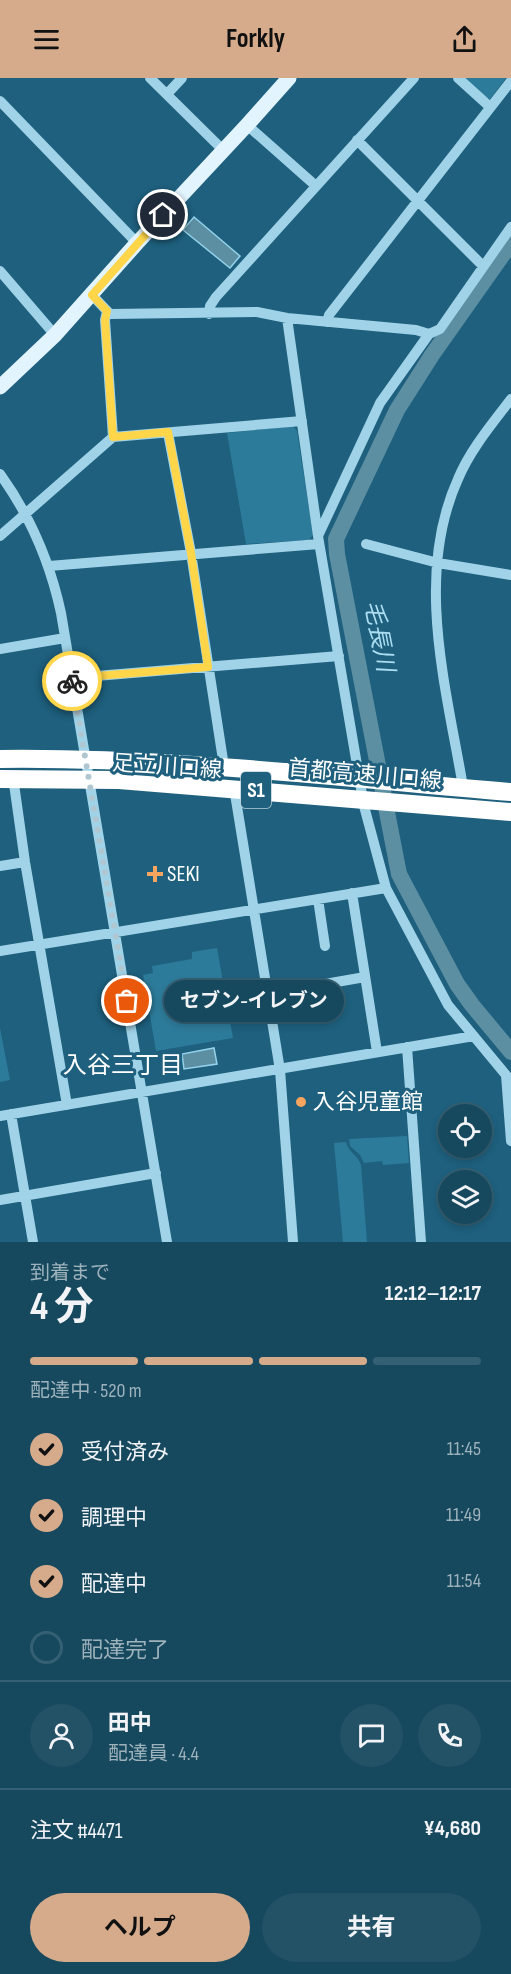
<!DOCTYPE html>
<html lang="ja">
<head>
<meta charset="utf-8">
<style>
  :root { --surface:#16485e; --page:#235267; --text:#f1f3f6; --muted:#9eb2bc; --line:#356073; --accent:#d6ab8b }
  body { margin:0; font-family:"Sofia Sans Condensed","Noto Sans JP",sans-serif; background:var(--page); color:var(--text); height:100vh; display:flex; flex-direction:column; font-size:22px; white-space:nowrap }
  * { box-sizing:border-box; margin:0 }
  p { font-size:20px; color:var(--muted) }
  .icon { flex:none; width:33px; height:33px; fill:none; stroke:currentColor; stroke-width:2; stroke-linecap:round; stroke-linejoin:round }
  .map { position:relative; height:1164px; overflow:hidden }
  .side { display:flex; flex-direction:column; background:var(--surface); flex:1 }
  .side>* { flex:none }
  .buttons { position:absolute; left:438px; top:1026px; display:grid; gap:12px }
  .buttons a { display:grid; place-items:center; width:54px; height:54px; border-radius:50%; background:var(--surface); box-shadow:0 3px 9px #0003,0 0 0 2px var(--line); font-size:30px }
  .pin { position:absolute; display:grid; place-items:center; width:51px; height:51px; color:#fff; margin:-26px; border:3px solid #fff; border-radius:50%; box-shadow:0 2px 6px #0007 }
  .courier { position:absolute; display:grid; place-items:center; width:60px; height:60px; margin:-30px; border:4px solid #ffd54a; border-radius:50%; background:#fff; color:#222; box-shadow:0 2px 8px #0007 }
  .bubble { position:absolute; height:42px; border-radius:21px; background:var(--surface); box-shadow:0 3px 9px #0003,0 0 0 2px var(--line); font-size:20px; font-weight:700; line-height:42px; text-align:center }
  .head em { font-style:normal; font-weight:700 }
  .head div { display:flex; flex-direction:column-reverse }
  .head { display:flex; align-items:center; justify-content:space-between; height:102px; padding:0 30px }
  h1 { font-size:39px; font-weight:700; line-height:45px }
  .bar { display:grid; grid-template-columns:repeat(4,1fr); gap:9px 6px; align-content:center; height:72px; padding:0 30px }
  .bar i { height:8px; border-radius:4px; background:var(--line) }
  .bar .active { background:var(--accent) }
  .bar p { grid-column:span 4 }
  .line { display:flex; align-items:center; gap:15px; padding:0 30px; border-top:2px solid var(--line) }
  .line div { flex:1 }
  .round { display:grid; place-items:center; flex:none; width:63px; height:63px; border-radius:32px; background:var(--page) }
  ol { padding:0 30px; list-style:none }
  li { display:flex; align-items:center; gap:18px; height:66px }
  li p { margin-inline-start:auto }
  li .icon { padding:6px; border-radius:50%; background:var(--accent); color:#111; stroke-width:4 }
  li:last-child { color:var(--muted) }
  li i { width:33px; height:33px; border:3px solid var(--line); border-radius:50% }
  .cta { display:flex; gap:12px; margin-top:auto; padding:12px 30px }
  .cta a { flex:1; height:69px; border-radius:36px; background:var(--accent); color:#111; font-size:24px; font-weight:700; line-height:69px; text-align:center }
  .cta a+a { background:var(--page); color:var(--text) }
  header { display:flex; justify-content:space-between; align-items:center; height:78px; padding:0 30px; background:var(--accent); color:#111; font-size:27px; font-weight:700 }
  .map>svg:first-child { display:block }
  .green { fill:#2d7b9a }
  .water { fill:#5d8fa3; stroke:#93d2ea; stroke-width:1.5 }
  .lines { fill:none; stroke-linecap:round; stroke-linejoin:round }
  .river { stroke:#5d8fa3; stroke-width:16 }
  .minor { stroke:#a0d3e8; stroke-width:10 }
  .major { stroke:#e2f4fe; stroke-width:15 }
  .highway-bridge { stroke:#fff; stroke-width:18 }
  .done { stroke:#b0c7d2; stroke-width:6; stroke-dasharray:0 10.8 }
  .route { stroke:#ffd54a; stroke-width:8 }
  .poi-dot { fill:#f7a45f; stroke:#1e607e; stroke-width:2 }
  .labels { text-anchor:middle; dominant-baseline:central; stroke-width:6; stroke-linejoin:round; paint-order:stroke }
  .shield { fill:#1e607e; stroke:#bccfd8; stroke-width:1.5 }
  .shield-label { font-size:21px; font-weight:bold; fill:#fff }
  .street-label { font-size:22px; fill:#fff; stroke:#1e607e }
  .poi-label { font-size:22px; fill:#fff; stroke:#1e607e; text-anchor:start }
  .water-label { font-size:24px; font-style:italic; fill:#abdcf0; stroke:#1e607e }
  .neighbourhood-label { font-size:24px; fill:#fff; stroke:#1e607e }
</style>
</head>
<body>
<header><svg class="icon" aria-label="menu" viewBox="0 0 24 24"><path d="M4 6h16M4 12h16M4 18h16"/></svg>Forkly<svg class="icon" aria-label="share" viewBox="0 0 24 24"><path d="M12 15V3M7 8l5-5 5 5M5 13v7h14v-7"/></svg></header>
<div class="map">
<svg width="511" height="1164" viewBox="0 0 511 1164">
  <rect width="100%" height="100%" fill="#1e607e"/>
  <path class="green" d="M463,0h43l-16,21 -4,-1z
    M293,348l4,5 16,104 -4,5 -63,4 -19,-111z
    M217,870l16,90 -77,13 -13,-76 10,-2 -1,-7 40,-7v-7z
    M0,950l10,52 -10,2z
    M407,1058l2,27 -26,2 -1,-4 -18,2 -4,-8 -10,-9 -1,-7z
    M346,1064c2,10 12,13 15,23l6,77h-24l-9,-99z"/>
  <path class="water" d="M194,139l46,39 -10,12 -47,-38z
    M214,970l3,16 -33,5 -2,-15z"/>
  <g class="lines">
    <path class="river" d="M511,165l-79,112 -35,55 -61,129 1,15 62,320 58,110 15,21 39,47"/>
    <path class="minor" d="M150,0l74,73
      M458,0l32,29
      M167,16l15,-16
      M0,23l137,142
      M247,47l69,61
      M357,62l126,126
      M0,193l55,64
      M92,217l18,19 147,-2 30,6 129,12 13,4
      M107,233l-2,9 8,117
      M209,236l1,-8 6,-9 198,-219
      M287,240l31,218 46,270 22,82 62,117 63,76
      M327,244l2,-7 182,-234
      M168,355l23,120 32,207
      M0,396c31,43 50,88 61,139l106,629
      M0,458l113,-99 189,-16
      M318,458l62,-133 49,-69 11,-5 71,-102
      M366,466l72,19 73,12
      M49,488l270,-22
      M0,571l65,-11
      M72,600l267,-22
      M462,703c-17,-98 -47,-207 -4,-302 12,-29 34,-55 53,-80
      M14,706l11,78 42,243
      M235,716l45,276 13,172
      M0,788l25,-4
      M352,815l25,159
      M318,821l7,47
      M0,873l386,-63
      M268,916l97,-17
      M407,969l14,195
      M506,997l5,66
      M11,1036l22,128
      M0,1038l474,-80
      M0,1122l156,-27"/>
    <path class="major" d="M0,309l55,-52 82,-92 110,-118 42,-47"/>
    <path class="highway-bridge" d="M0,681c171,-2 341,19 511,33
      M0,701l119,1 392,32"/>
  </g>
  <g class="lines">
    <path class="done" d="M72,603l55,320"/>
    <path class="route" d="M72,603v-3l136,-11 -17,-114 -23,-121 -55,5 -8,-117 2,-9 -15,-16 71,-80"/>
  </g>
  <g class="poi-dot">
    <path d="M152 787h6v6h6v6h-6v6h-6v-6h-6v-6h6z"/>
    <circle cx="301" cy="1024" r="6"/>
  </g>
  <g class="labels">
    <rect class="shield" x="241" y="694" width="30" height="36" rx="4.5"/>
    <g class="shield-label">
      <text x="256" y="712">S1</text>
    </g>
    <g class="street-label">
      <text transform="translate(167 689) rotate(4)">足立川口線</text>
      <text transform="translate(365 697) rotate(5)">首都高速川口線</text>
    </g>
    <g class="poi-label">
      <text x="167" y="796">SEKI</text>
      <text x="313" y="1024">入谷児童館</text>
    </g>
    <g class="water-label">
      <text transform="translate(379 558) rotate(79)">毛長川</text>
    </g>
    <g class="neighbourhood-label">
      <text x="123" y="987">入谷三丁目</text>
    </g>
  </g>
</svg>
<div class="buttons">
<a><svg class="icon" aria-label="locate" viewBox="0 0 24 24"><circle cx="12" cy="12" r="6"/><path d="M12 2v4M12 18v4M2 12h4M18 12h4"/></svg></a>
<a><svg class="icon" aria-label="layers" viewBox="0 0 24 24"><path d="M12 4l9 5-9 5-9-5zM3 14l9 5 9-5"/></svg></a>
</div>
<div class="pin" style="left:127px;top:923px;background:#ea580c"><svg class="icon" aria-label="bag" viewBox="0 0 24 24"><path d="M5 8h14l-1 12H6zM9 8a3 3 0 0 1 6 0"/></svg></div>
<div class="pin" style="left:163px;top:137px;background:#1f2937"><svg class="icon" aria-label="home" viewBox="0 0 24 24"><path d="M3 11l9-7 9 7M6 9v11h12V9"/></svg></div>
<div class="courier" style="left:72px;top:603px"><svg class="icon" aria-label="bike" viewBox="0 0 24 24"><circle cx="6" cy="16" r="4"/><circle cx="18" cy="16" r="4"/><path d="M6 16l4-8h5l3 8M10 8l3 8H6M13 5h3"/></svg></div>
<div class="bubble" style="left:164px;top:902px;width:180px">セブン-イレブン</div>
</div>
<section class="side">
<div class="head"><div><h1>4 分</h1><p>到着まで</p></div><em>12:12–12:17</em></div>
<div class="bar"><i class="active"></i><i class="active"></i><i class="active"></i><i></i><p>配達中 · 520 m</p></div>
<ol>
<li><svg class="icon" aria-label="check" viewBox="0 0 24 24"><path d="M5 12l5 5 9-10"/></svg>受付済み<p>11:45</p></li>
<li><svg class="icon" aria-label="check" viewBox="0 0 24 24"><path d="M5 12l5 5 9-10"/></svg>調理中<p>11:49</p></li>
<li><svg class="icon" aria-label="check" viewBox="0 0 24 24"><path d="M5 12l5 5 9-10"/></svg>配達中<p>11:54</p></li>
<li><i></i>配達完了</li>
</ol>
<div class="line" style="height:108px"><a class="round"><svg class="icon" aria-label="person" viewBox="0 0 24 24"><circle cx="12" cy="8" r="4"/><path d="M4 21q1-7 8-7t8 7"/></svg></a><div><b>田中</b><p>配達員 · 4.4</p></div><a class="round"><svg class="icon" aria-label="chat" viewBox="0 0 24 24"><path d="M4 5h16v11H9l-5 4z"/></svg></a><a class="round"><svg class="icon" aria-label="phone" viewBox="0 0 24 24"><path d="M5 4h4l2 5-3 2q2 4 5 5l2-3 5 2v4C11 20 4 13 5 4z"/></svg></a></div>
<div class="line" style="height:78px"><div>注文 #4471</div><b>¥4,680</b></div>
<div class="cta"><a>ヘルプ</a><a>共有</a></div>
</section>
</body>
</html>
